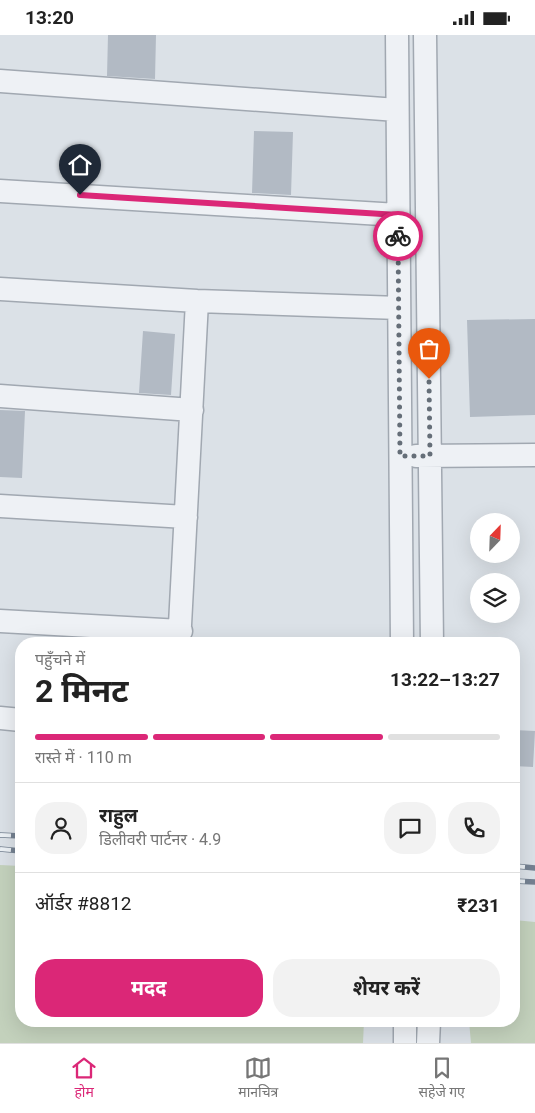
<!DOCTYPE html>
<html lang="hi">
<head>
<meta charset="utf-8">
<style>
  :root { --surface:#fff; --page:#f2f2f2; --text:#222; --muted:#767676; --line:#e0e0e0; --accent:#db2777 }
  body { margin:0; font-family:Roboto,"Noto Sans Devanagari",sans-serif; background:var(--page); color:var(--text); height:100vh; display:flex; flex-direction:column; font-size:19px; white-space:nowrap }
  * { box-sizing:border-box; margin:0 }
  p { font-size:16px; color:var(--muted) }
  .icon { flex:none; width:28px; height:28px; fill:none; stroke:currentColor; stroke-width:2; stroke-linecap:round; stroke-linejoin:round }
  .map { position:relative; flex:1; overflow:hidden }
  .sheet { position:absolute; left:15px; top:602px; width:505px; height:390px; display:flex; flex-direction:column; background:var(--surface); border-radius:20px; box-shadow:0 5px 20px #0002 }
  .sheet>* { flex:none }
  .needle { width:32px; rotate:23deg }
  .controls { position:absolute; left:470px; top:478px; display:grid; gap:10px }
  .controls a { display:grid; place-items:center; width:50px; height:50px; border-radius:50%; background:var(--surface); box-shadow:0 5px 20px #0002; font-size:25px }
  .pin { position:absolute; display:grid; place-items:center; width:42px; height:42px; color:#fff; margin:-51px -21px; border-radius:50% 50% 50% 0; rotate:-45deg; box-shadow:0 0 5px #0007 }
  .pin .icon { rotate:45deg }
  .courier { position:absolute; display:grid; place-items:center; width:50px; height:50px; margin:-25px; border:4px solid #db2777; border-radius:50%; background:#fff; color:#222; box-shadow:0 1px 6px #0007 }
  .headline em { font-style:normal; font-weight:700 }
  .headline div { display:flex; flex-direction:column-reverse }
  .headline { display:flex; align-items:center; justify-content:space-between; height:85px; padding:0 20px }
  h1 { font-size:32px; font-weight:700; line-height:38px }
  .bar { display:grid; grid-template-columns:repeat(4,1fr); gap:8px 5px; align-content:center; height:60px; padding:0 20px }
  .bar i { height:6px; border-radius:4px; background:var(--line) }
  .bar .current { background:var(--accent) }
  .bar p { grid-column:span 4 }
  .line { display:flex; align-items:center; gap:12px; padding:0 20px; border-top:1px solid var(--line) }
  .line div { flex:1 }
  .round { display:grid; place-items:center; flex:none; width:52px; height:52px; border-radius:20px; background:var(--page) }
  .action { display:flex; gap:10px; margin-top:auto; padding:10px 20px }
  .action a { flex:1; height:58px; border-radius:20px; background:var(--accent); color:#fff; font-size:20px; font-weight:700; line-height:58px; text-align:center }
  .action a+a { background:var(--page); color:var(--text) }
  .status { display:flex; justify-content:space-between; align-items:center; height:35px; padding:0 25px; background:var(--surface); direction:ltr }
  .status svg { height:14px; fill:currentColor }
  .tab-bar { display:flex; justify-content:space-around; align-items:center; height:70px; border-top:1px solid var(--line); background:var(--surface); font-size:14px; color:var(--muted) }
  .tab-bar a { display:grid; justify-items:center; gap:2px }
  .tab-bar .current { color:var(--accent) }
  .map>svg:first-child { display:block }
  .green { fill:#c3d1bc }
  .building { fill:#b2bac4 }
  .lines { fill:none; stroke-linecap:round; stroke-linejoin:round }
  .minor-casing { stroke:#a1a8b1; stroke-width:25 }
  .minor { stroke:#eef1f5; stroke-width:22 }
  .rail-casing { stroke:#748191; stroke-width:5.5 }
  .rail { stroke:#ebf0f4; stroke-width:4; stroke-dasharray:11; stroke-linecap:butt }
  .done { stroke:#656e78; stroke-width:5; stroke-dasharray:0 9 }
  .route { stroke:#db2777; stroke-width:6 }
</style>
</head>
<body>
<div class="status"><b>13:20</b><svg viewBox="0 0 49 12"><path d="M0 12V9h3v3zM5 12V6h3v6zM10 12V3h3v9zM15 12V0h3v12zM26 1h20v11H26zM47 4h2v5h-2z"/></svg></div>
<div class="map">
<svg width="535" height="1008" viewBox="0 0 535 1008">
  <rect width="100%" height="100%" fill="#dbe1e7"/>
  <path class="green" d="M0,830l21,1v155h343l-1,22h-363z
    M514,885l21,2v121h-64l-2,-22h45z"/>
  <path class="building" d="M108,0h48l-1,44 -48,-3z
    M254,96l39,1 -2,63 -39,-2z
    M535,284v96l-65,2 -3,-97z
    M143,296l32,3 -4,61 -32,-2z
    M0,375l25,1 -3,67 -22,-1z
    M514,695l21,1 -2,36 -19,-1z"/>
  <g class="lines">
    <g class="minor-casing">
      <path id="minor" d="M397,0l5,609
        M425,0l7,609
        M0,46l397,29
        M0,156l398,24
        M0,254l197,12 202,7
        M0,361l192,14
        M416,421l119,-1
        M0,471l186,11
        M0,586l181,10
        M179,609l18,-343
        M0,683l21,2
        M405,986v22
        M428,1008l1,-22"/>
    </g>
    <use href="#minor" class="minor"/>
    <g class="rail-casing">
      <path id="rail" d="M0,800l21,1
        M0,814l21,2
        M514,831l21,2
        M514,846l21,1"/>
    </g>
    <use href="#rail" class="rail"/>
  </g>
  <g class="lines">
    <path class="done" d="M398,201l2,220h30l-1,-77"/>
    <path class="route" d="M80,160l318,20v21"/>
  </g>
</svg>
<div class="controls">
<a><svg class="needle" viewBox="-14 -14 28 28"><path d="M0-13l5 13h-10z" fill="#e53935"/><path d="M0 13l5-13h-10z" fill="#767676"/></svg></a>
<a><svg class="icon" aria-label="layers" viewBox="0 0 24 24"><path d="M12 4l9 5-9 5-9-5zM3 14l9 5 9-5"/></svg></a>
</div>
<div class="pin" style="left:429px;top:344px;background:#ea580c"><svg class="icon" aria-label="bag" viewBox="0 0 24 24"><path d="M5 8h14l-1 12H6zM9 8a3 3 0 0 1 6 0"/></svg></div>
<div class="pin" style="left:80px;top:160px;background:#1f2937"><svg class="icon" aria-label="home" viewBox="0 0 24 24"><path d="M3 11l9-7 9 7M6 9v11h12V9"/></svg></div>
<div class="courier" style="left:398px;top:201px"><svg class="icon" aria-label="bike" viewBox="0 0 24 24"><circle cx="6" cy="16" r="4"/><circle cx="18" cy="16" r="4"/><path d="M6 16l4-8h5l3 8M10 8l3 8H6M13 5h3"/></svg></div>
<section class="sheet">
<div class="headline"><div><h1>2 मिनट</h1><p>पहुँचने में</p></div><em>13:22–13:27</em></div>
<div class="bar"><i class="current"></i><i class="current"></i><i class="current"></i><i></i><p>रास्ते में · 110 m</p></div>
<div class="line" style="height:90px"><a class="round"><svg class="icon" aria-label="person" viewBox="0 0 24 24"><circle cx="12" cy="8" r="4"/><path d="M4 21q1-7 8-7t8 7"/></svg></a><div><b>राहुल</b><p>डिलीवरी पार्टनर · 4.9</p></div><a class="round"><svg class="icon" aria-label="chat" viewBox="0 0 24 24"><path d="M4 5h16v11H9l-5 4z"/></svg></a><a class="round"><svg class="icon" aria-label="phone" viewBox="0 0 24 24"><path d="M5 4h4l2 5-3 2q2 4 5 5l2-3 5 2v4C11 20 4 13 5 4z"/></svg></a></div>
<div class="line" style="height:65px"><div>ऑर्डर #8812</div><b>₹231</b></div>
<div class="action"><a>मदद</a><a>शेयर करें</a></div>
</section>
</div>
<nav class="tab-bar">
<a class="current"><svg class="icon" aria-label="home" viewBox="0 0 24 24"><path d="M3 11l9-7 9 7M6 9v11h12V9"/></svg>होम</a>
<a><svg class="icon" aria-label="map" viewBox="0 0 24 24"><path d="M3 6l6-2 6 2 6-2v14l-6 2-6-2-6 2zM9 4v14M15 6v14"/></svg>मानचित्र</a>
<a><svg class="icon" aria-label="saved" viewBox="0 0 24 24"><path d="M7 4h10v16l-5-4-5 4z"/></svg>सहेजे गए</a>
</nav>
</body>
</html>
